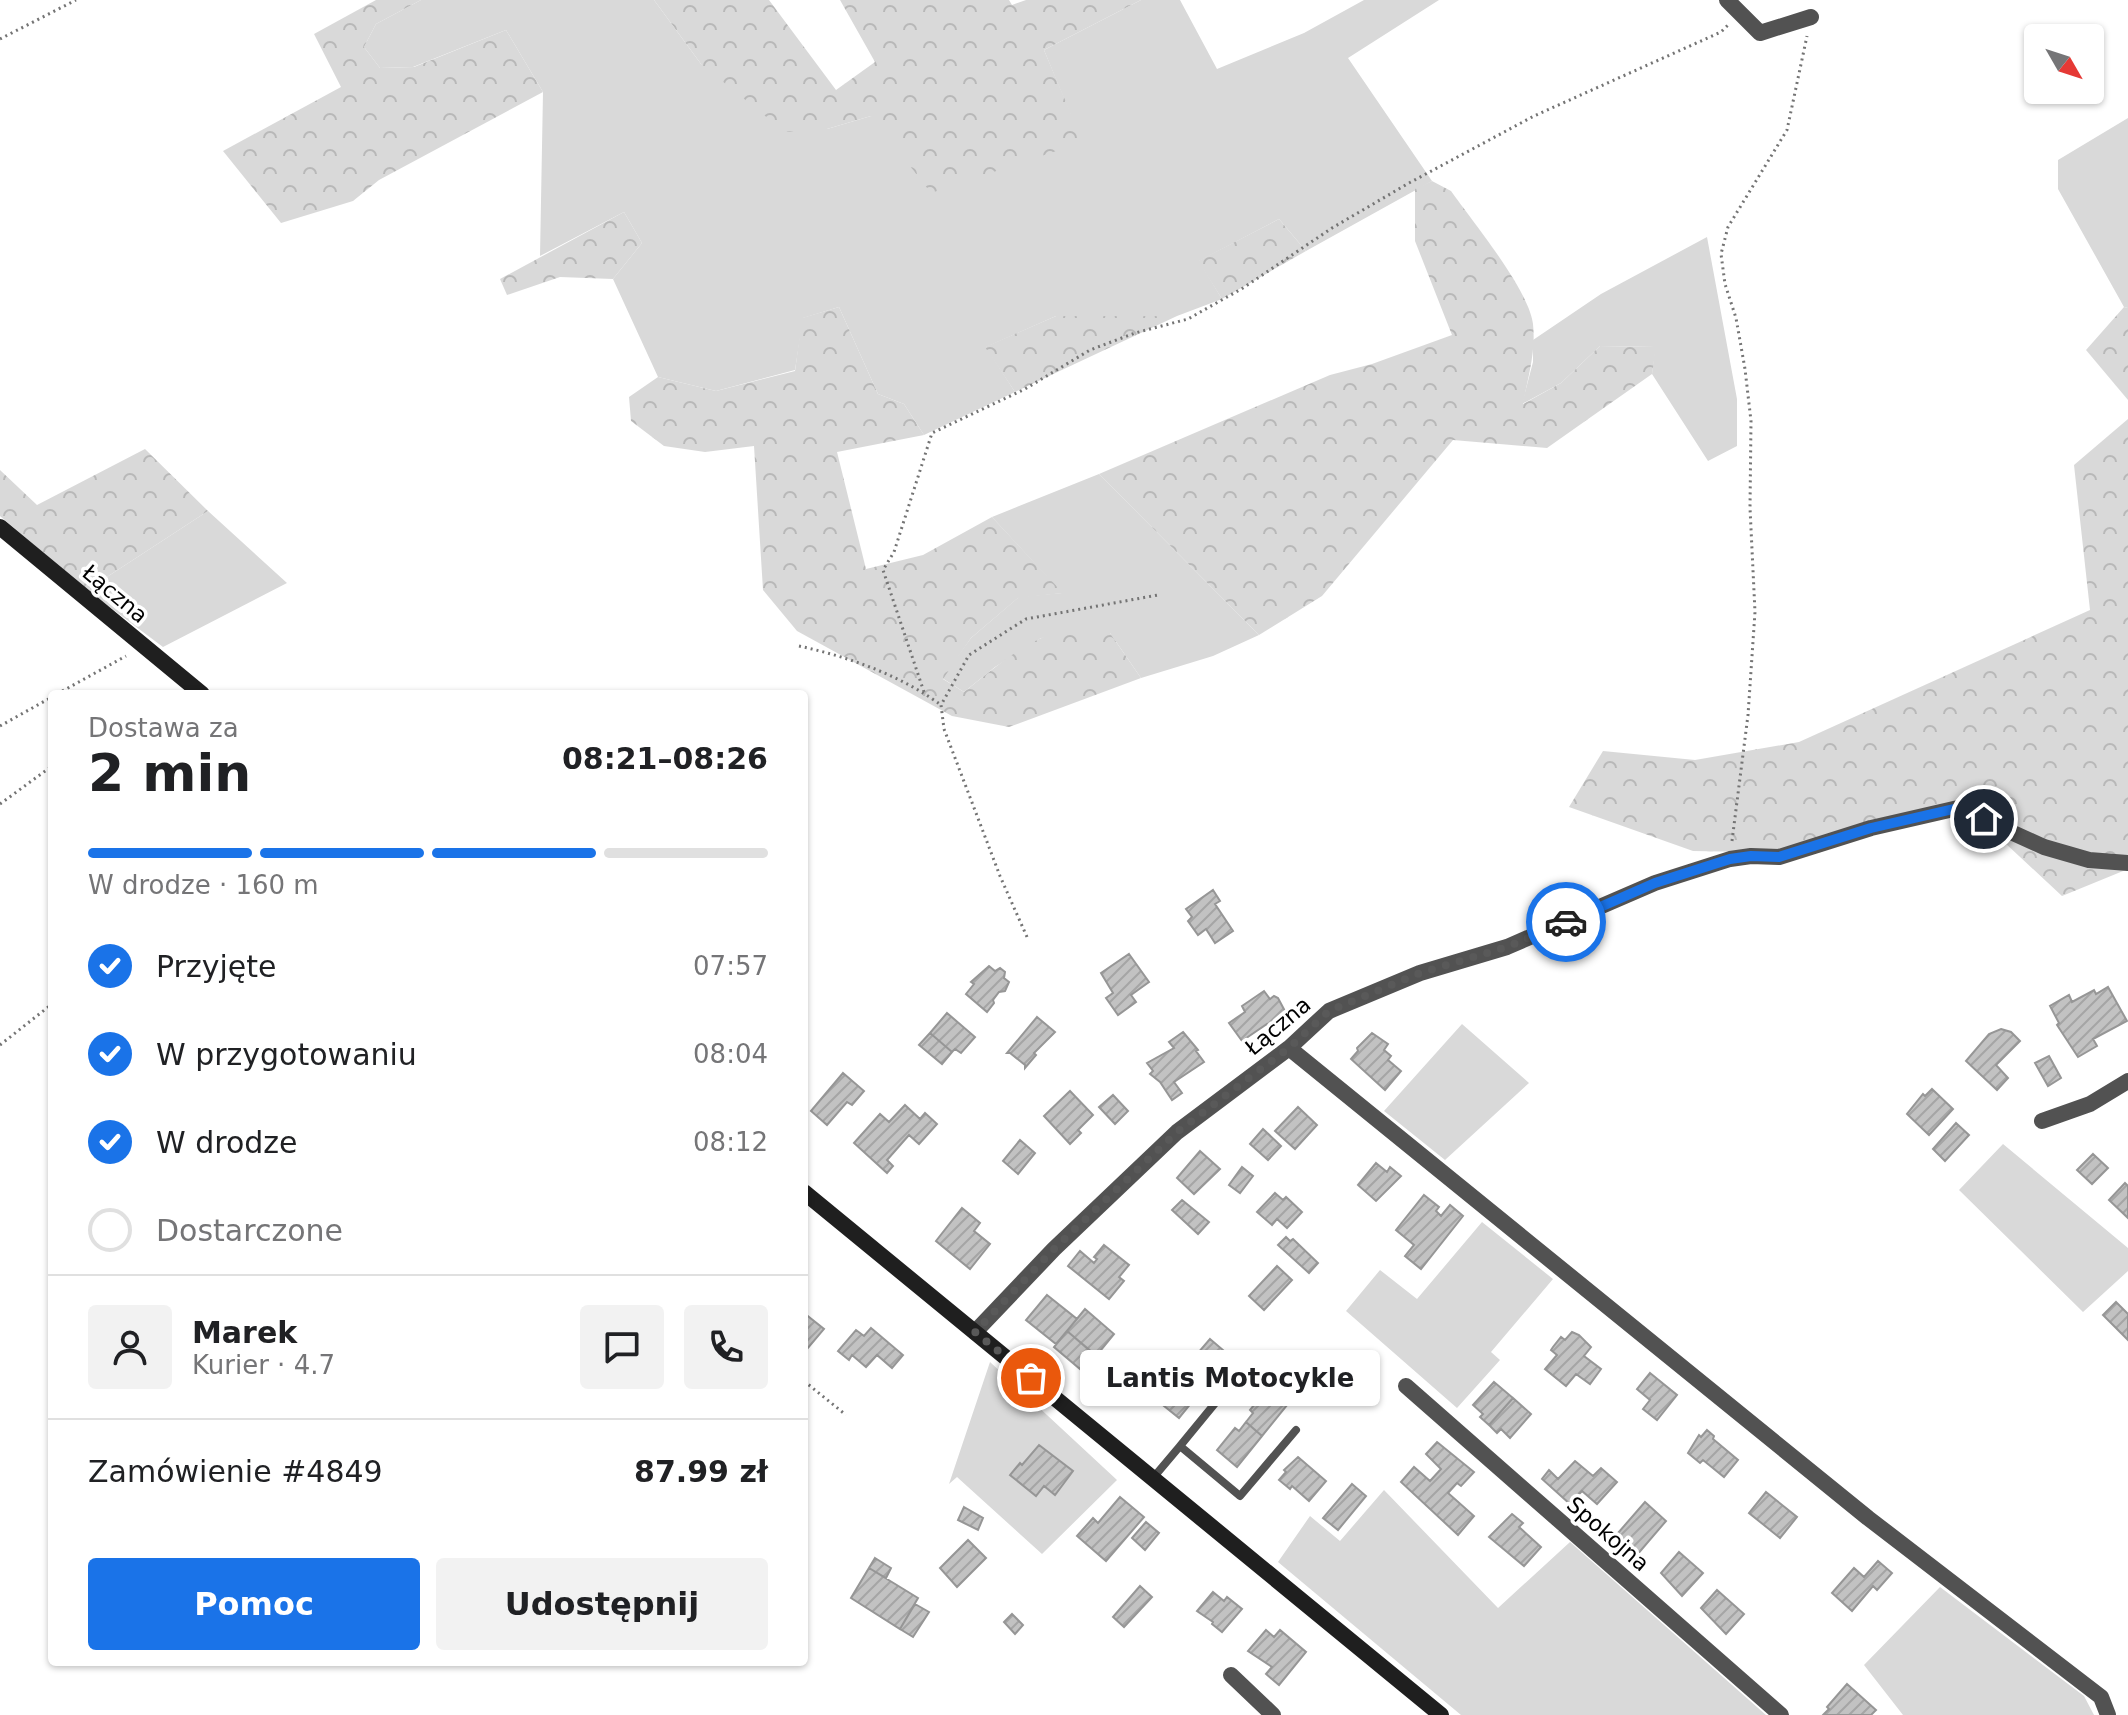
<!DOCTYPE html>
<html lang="pl">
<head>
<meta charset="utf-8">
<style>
  :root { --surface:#fff; --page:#f2f2f2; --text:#202124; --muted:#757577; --line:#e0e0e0; --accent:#1a73e8 }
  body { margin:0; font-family:"DejaVu Sans",sans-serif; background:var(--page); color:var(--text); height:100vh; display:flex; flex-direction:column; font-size:30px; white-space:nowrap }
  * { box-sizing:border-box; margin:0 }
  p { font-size:26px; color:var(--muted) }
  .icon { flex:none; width:44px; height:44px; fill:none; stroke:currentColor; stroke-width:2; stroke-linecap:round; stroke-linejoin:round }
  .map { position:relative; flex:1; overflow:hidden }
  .sheet { position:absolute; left:48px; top:690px; width:760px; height:976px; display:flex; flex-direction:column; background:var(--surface); border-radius:8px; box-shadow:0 2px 6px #0004 }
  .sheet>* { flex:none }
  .needle { width:52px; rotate:129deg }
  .tools { position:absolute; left:2024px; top:24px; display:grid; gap:16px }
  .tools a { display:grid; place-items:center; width:80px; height:80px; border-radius:8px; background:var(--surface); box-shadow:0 2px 6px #0004; font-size:40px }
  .pin { position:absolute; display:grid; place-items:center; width:68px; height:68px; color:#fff; margin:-34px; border:4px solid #fff; border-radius:50%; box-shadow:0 2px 8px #0007 }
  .courier { position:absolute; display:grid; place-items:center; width:80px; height:80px; margin:-40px; border:6px solid #1a73e8; border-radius:50%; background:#fff; color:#222; box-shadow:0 2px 10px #0007 }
  .bubble { position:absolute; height:56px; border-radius:8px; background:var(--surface); box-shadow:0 2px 6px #0004; font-size:26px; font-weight:600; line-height:56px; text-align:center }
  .head em { font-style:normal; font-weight:600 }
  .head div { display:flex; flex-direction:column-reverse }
  .head { display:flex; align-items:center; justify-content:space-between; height:136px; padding:0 40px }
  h1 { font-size:52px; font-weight:600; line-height:60px }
  .bar { display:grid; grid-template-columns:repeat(4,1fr); gap:12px 8px; align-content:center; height:96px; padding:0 40px }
  .bar i { height:10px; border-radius:6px; background:var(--line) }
  .bar .active { background:var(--accent) }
  .bar p { grid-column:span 4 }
  .line { display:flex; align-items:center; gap:20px; padding:0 40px; border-top:2px solid var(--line) }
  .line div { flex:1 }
  .round { display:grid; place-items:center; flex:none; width:84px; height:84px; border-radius:8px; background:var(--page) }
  ol { padding:0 40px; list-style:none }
  li { display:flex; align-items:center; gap:24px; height:88px }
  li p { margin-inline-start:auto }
  li .icon { padding:8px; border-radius:50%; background:var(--accent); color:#fff; stroke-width:4 }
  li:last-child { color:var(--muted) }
  li i { width:44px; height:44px; border:4px solid var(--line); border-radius:50% }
  .button { display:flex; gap:16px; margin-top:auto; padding:16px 40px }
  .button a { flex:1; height:92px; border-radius:8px; background:var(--accent); color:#fff; font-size:32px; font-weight:600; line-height:92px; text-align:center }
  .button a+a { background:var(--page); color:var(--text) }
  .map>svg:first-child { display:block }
  .green { fill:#d9d9d9 }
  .forest { fill:url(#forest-crowns) }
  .building { fill:url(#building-hatch); stroke:#969696; stroke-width:2 }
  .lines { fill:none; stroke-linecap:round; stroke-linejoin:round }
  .path { stroke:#747474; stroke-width:3; stroke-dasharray:2 4; stroke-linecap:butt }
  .lane { stroke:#525252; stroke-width:8 }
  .street { stroke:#525252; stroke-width:16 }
  .secondary { stroke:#1f1f1f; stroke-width:16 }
  .done { stroke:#595959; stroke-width:8; stroke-dasharray:0 14.4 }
  .route { stroke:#1a73e8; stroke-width:10 }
  .labels { text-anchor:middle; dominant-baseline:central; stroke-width:7; stroke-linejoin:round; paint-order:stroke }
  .street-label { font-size:22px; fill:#000; stroke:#fff }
</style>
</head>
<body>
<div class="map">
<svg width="2128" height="1715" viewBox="0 0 2128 1715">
  <defs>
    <pattern id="forest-crowns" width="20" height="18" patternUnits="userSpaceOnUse" patternTransform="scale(2)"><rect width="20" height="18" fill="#d9d9d9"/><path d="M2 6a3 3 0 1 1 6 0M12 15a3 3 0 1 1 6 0" fill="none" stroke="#b8b8b8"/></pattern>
    <pattern id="building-hatch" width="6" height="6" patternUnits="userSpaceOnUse" patternTransform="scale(2)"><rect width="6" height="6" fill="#c2c2c2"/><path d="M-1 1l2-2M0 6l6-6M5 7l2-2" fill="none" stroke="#a5a5a5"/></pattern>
  </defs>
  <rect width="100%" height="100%" fill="#fff"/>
  <path class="green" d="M421,0h233l47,64 126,65 44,-13 211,26 -38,-92 97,-50h39l37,69 87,-36 60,-33h75l-91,58 84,123 -126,70 -27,-32 -80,42 23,38 -45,17h-121l-70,31 29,45 -91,43 -20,-31 -26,-10 -39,-87 -36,11 -8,52 -79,21 -58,-14 -45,-98 29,-36 -18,-31 -84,44 3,-164 -37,-62 -93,37 -33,1 -16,-21 12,-23z
    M2128,118v190l-4,-1 -66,-118v-29z
    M1707,237l30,162v47l-29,15 -56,-87 3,-27 -55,-1 -39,37 -39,21 11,-42v-22l68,-46z
    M1099,474l160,161 -46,21 -72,22 -31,-45 -69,5 -46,29 -31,25 -22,-14 29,-40 48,-41 43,-4 -70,-76z
    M208,511l79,72 -124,64 -76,-57z
    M1462,1024l67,59 -84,77 -61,-49z
    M2003,1144l125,104v23l-45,41 -124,-122z
    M1482,1222l71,57 -62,73 9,8 -43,48 -111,-97 34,-41 37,29z
    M990,1362l127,118 -75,74 -85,-77 -8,7z
    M1384,1490l114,118 72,-66 196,173h-305l-183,-153 32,-46 30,25z
    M1940,1587l144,109 10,19h-191l-39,-50z"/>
  <path class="forest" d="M376,0h45l-45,24 -12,23 16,21 34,-1 92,-37 37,62 -164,88 -26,21 -72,22 -58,-72 118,-64 -27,-53z
    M654,0h115l67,90 39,-28 -35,-62h169l3,5 14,-5h115l-97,50 39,92 -152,51 -60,-77 -44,13 -42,3 -84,-68z
    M1432,181l19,10c22,31 78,99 82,133 3,28 -5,53 -10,80l38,-21 39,-37 56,1 -4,27 -105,74 -94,-8 -131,156 -63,39 -160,-161 231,-99 42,-11 80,-29 -37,-94v-52z
    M624,212l18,31 -29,36 -53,-2 -53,18 -7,-16z
    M1279,219l27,32 -84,48 -24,-38z
    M839,307l39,87 26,10 20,31 -87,17 29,117 57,-14 69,-38 71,76 -45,5 -47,40 -28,41 21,13c33,-26 71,-61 115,-64 10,-1 22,3 31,5l31,45 -132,49 -57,-11 -155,-85 -34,-41 -9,-144 -49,6 -41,-6 -33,-25 -2,-24 29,-20 58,14 79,-20 7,-53z
    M2124,307l4,1v92l-42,-50z
    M1056,316h121l-162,76 -30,-45z
    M2128,419v450l-66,27 -102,-95 -142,52 -125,-2 -124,-44 34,-56 92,9 104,-18 291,-132 -16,-145z
    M145,449l63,62 -121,79 -87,-74v-46l37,35z"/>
  <path class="building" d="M1213,890l7,11 -5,3 18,27 -18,12 -9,-14 -8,6 -10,-14 4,-4 -6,-8z
    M1129,954l20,28 -18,13 5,7 -18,13 -12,-17 7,-5 -12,-20z
    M989,966l6,5 5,-3 5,4 -1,6 5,4 -4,9 -6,1 -6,8 1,3 -7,9 -21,-18 8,-10 -3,-2z
    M2108,987l19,34 -34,18 4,7 -19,11 -21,-32 2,-2 -9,-17 19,-11 3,7 22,-12 2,4z
    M1264,991l6,8 4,-3 4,2 9,17 -18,12 -2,-3 -25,17 -13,-18 16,-11 -3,-6z
    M947,1013l28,24 -14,16 -6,-4 -3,3 -22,-19z
    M1037,1017l18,15 -21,21 2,2 -11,13v-3l-15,-12h-3z
    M2001,1029l10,3 9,9 -24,24 12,13 -11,12 -31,-29 23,-27z
    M1183,1032l15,18 -2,1 8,11 -30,20 8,11 -10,7 -12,-18 -10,-8 3,-3 -6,-8 27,-15 -5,-6z
    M930,1033l22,19 -10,12 -23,-19z
    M1372,1033l16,11 -4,6 7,6 -3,4 13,11 -16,19 -34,-31 7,-8 -1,-3z
    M2049,1056l12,22 -13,8 -13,-23z
    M843,1073l21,18 -12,14 -5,-3 -20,23 -16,-14z
    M1932,1089l21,20 -24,26 -22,-21 16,-20 2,2z
    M1070,1091l23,24 -15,15 3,3 -11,11 -26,-28z
    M1113,1095l15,16 -13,13 -16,-17z
    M905,1105l15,14 5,-6 12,11 -18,20 -10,-9 -22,25 6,6 -6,7 -33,-30 26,-29 9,8z
    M1298,1107l19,18 -22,24 -20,-18z
    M1956,1123l13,12 -24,26 -12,-12z
    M1263,1129l18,17 -13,14 -18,-16z
    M1020,1140l15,13 -17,21 -15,-13z
    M1200,1151l20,18 -26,25 -17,-16z
    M2093,1154l15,14 -16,16 -15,-14z
    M1376,1163l11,9 3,-5 11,9 -25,25 -18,-16z
    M1242,1167l11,9 -13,17 -11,-8z
    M2125,1183l3,3v32l-19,-18z
    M1275,1193l8,7 3,-3 16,15 -15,16 -10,-9 -5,6 -15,-13z
    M1424,1195l15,12 -3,4 5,5 9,-11 13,11 -42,53 -16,-13 9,-11 -18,-15z
    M1182,1200l27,22 -11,12 -26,-24z
    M962,1208l18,15 -6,8 16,13 -20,25 -34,-28z
    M1286,1237l4,4 3,-2 25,24 -9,10 -31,-28z
    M1104,1245l25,20 -10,12 5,4 -15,18 -41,-33 12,-15 14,12 3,-4 -3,-2z
    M1277,1266l15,14 -28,30 -15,-14z
    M1047,1295l30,24 -21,25 -30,-24z
    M2116,1302l12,12v26l-25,-25z
    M1085,1309l29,25 -18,22 -29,-25z
    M804,1313l20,16 -17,20 -3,-3z
    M871,1328l32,27 -11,13 -15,-13 -11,12 -14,-12 -3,5 -11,-9 18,-21 8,6z
    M1067,1331l26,22 -13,16 -26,-22z
    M1572,1332l7,3 12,12 -7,9 17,13 -11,15 -14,-10 -10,12 -21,-17 12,-14 -6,-5 2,-3 8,-10 4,3z
    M1210,1339l20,17 -26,31 -16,-14 7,-9 -4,-3z
    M1188,1373l16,14 -25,31 -21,-17 19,-22 3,2z
    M1650,1373l27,22 -20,25 -14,-11 7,-9 -13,-11z
    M1494,1382l19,16 -24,27 -9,-8 3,-3 -10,-9z
    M1268,1388l20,16 -26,32 -16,-14 7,-9 -3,-3z
    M1513,1398l18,16 -21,24 -9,-9 -4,4 -8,-8z
    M1246,1422l16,14 -25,31 -20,-17 18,-22 4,3z
    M1707,1430l7,6 -1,3 25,21 -14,17 -21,-17 -3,3 -12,-10 11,-18 2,2z
    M1437,1442l37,30 -13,14 -4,-3 -9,10 26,23 -16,19 -57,-53 13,-15 16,14 11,-12 -15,-15z
    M1039,1445l34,26 -18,24 -11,-9 -8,10 -26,-21 10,-12 2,2z
    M1298,1457l28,24 -17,20 -17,-15 -2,3 -11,-9 7,-8 -2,-2z
    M1575,1461l18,15 8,-8 16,14 -20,22 -15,-13 -12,13 -28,-25 7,-9 9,9z
    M1352,1484l14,12 -28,34 -15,-12z
    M1766,1492l31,25 -17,21 -31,-25z
    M1120,1497l24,20 -38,44 -29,-25 16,-18 5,5z
    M1645,1502l21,19 -30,35 -16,-14 3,-4 -5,-5z
    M964,1507l19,11 -5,12 -20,-10z
    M1512,1514l11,9 -4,4 22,20 -17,19 -35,-29z
    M1146,1522l13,11 -14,17 -13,-12z
    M968,1540l18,18 -29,29 -17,-19z
    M1679,1552l24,21 -21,23 -21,-23z
    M875,1558l16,10 -5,10 -17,-10z
    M1878,1561l14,12 -15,17 -4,-4 -21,25 -20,-18 22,-25 10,9z
    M869,1568l49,30 -18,31 -49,-31z
    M1140,1586l12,11 -28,30 -11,-10z
    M1717,1590l27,24 -18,20 -25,-26z
    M1213,1592l11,9 3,-4 15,12 -20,23 -10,-8 1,-2 -16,-11z
    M915,1604l14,8 -16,25 -13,-8z
    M1012,1614l11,11 -8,9 -11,-12z
    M1266,1630l8,7 6,-7 26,22 -27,33 -13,-11 6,-7 -24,-16z
    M1847,1684l29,26 -5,5h-48l6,-6 -2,-2z"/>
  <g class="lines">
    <path class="path" d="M0,39l76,-39
      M799,646c50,11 101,29 142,59
      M924,692l-41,-122 11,-18 38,-119 93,-44 65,-39 45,-17 53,-14 55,-31 89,-60 77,-45 125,-67 187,-84 8,-8
      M57,694l69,-38
      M0,726l52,-29
      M0,804l52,-38
      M1732,841l16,-126 7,-103 -5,-104 1,-87 -6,-52 -9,-51 -11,-34 -4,-30 7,-27 59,-97 20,-94
      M1027,937l-27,-61 -56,-147 -3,-24 28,-50 57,-36 132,-24
      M0,1045l52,-41
      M804,1381l42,34"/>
    <path class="lane" d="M1235,1379l-55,67 60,50 56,-66
      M1153,1478l27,-32"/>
    <path class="street" d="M1727,0l33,33 51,-16
      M1289,1048l579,470 233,179 7,18
      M2042,1121l48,-17 38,-23
      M975,1332l79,-83 123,-117 112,-84 40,-37 91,-38 87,-26 148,-64 75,-24 21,-3 28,1 92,-29 87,-20 86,39 45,13 39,3
      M1406,1386l375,329
      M1231,1675l42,40"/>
    <path class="secondary" d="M0,527l202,167
      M804,1192l637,523"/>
  </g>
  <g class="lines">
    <path class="done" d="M1031,1378l-56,-46 79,-83 123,-117 112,-84 40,-37 91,-38 87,-26 59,-25"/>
    <path class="route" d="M1566,922l89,-39 75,-24 21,-3 28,1 92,-29 87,-20 26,11"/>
  </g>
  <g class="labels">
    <g class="street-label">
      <text transform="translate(115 594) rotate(40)">Łączna</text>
      <text transform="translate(1278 1026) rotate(-40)">Łączna</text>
      <text transform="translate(1608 1534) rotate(41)">Spokojna</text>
    </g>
  </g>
</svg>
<div class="tools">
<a><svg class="needle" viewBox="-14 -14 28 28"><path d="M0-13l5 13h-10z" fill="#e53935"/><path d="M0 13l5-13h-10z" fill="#757577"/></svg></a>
</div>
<div class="pin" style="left:1031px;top:1378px;background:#ea580c"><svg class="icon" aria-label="bag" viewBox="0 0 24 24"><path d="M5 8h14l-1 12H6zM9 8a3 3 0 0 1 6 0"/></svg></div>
<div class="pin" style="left:1984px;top:819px;background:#1f2937"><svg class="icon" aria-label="home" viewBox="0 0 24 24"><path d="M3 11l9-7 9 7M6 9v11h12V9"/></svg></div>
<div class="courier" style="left:1566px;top:922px"><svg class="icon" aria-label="car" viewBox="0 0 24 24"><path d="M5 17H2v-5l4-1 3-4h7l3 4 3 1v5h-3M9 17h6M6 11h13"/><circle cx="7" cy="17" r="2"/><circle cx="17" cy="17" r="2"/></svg></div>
<div class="bubble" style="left:1080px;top:1350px;width:300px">Lantis Motocykle</div>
<section class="sheet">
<div class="head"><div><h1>2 min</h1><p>Dostawa za</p></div><em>08:21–08:26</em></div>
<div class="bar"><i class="active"></i><i class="active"></i><i class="active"></i><i></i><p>W drodze · 160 m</p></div>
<ol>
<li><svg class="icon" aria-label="check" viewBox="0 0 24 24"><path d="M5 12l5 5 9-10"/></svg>Przyjęte<p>07:57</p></li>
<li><svg class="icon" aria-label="check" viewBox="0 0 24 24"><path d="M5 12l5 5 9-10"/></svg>W przygotowaniu<p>08:04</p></li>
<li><svg class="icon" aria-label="check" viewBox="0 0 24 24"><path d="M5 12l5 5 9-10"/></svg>W drodze<p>08:12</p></li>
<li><i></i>Dostarczone</li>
</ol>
<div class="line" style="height:144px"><a class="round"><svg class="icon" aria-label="person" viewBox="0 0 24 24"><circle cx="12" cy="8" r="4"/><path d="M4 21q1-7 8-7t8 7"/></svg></a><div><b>Marek</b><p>Kurier · 4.7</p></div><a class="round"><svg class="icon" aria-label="chat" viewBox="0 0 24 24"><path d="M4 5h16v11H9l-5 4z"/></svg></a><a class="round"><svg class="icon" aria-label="phone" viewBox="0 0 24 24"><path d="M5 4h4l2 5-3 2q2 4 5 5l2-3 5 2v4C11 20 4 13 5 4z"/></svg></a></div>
<div class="line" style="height:104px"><div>Zamówienie #4849</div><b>87.99 zł</b></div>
<div class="button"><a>Pomoc</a><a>Udostępnij</a></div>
</section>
</div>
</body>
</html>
